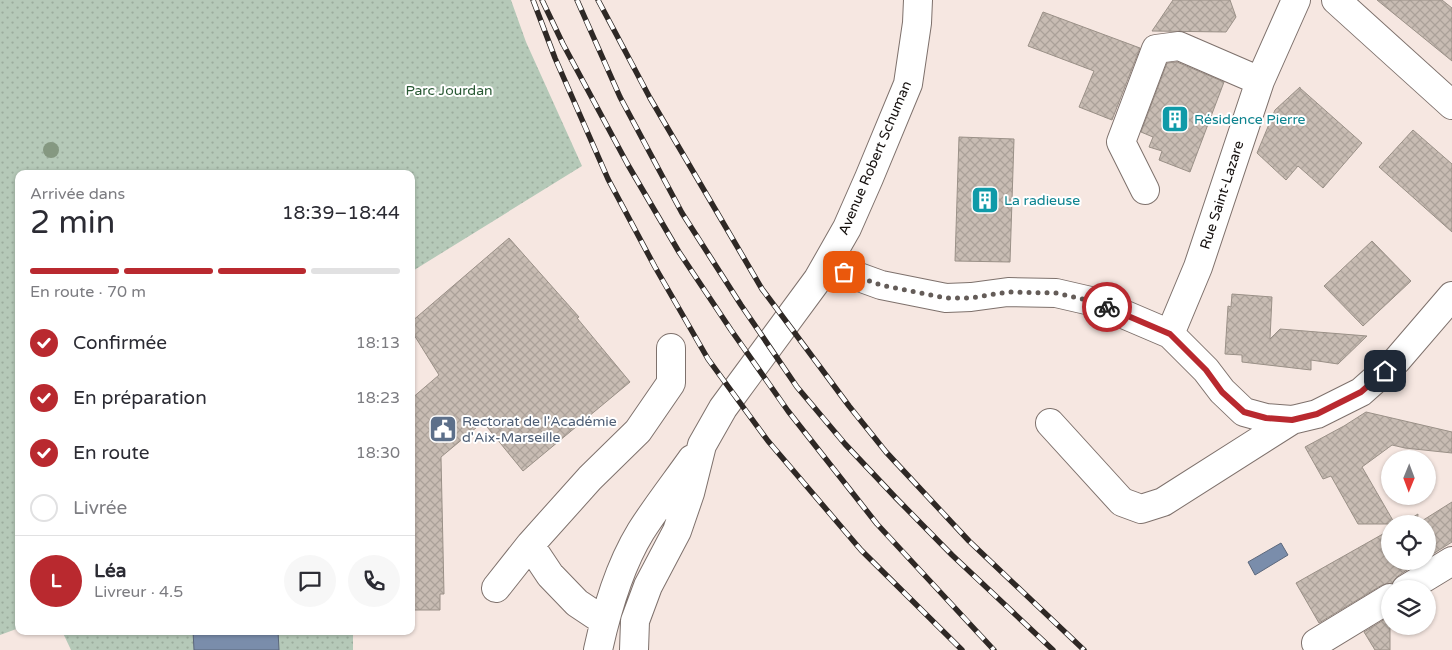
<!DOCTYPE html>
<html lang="fr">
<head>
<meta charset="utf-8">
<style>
  :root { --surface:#fff; --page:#f7f7f7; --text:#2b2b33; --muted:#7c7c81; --line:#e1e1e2; --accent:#b9292f }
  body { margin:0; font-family:"Varela Round",sans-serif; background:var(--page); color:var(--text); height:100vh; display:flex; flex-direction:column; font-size:19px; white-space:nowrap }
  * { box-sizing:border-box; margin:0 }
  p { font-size:16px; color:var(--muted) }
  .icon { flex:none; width:28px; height:28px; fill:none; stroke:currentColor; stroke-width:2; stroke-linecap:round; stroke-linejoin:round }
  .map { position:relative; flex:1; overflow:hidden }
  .sheet { position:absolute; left:15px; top:170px; width:400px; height:465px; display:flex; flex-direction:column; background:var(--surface); border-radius:10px; box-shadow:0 1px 4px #0004 }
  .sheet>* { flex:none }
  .needle { width:32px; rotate:181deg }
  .controls { position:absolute; left:1381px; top:450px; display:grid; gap:10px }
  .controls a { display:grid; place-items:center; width:55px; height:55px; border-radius:50%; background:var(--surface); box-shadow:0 1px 4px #0004; font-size:25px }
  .pin { position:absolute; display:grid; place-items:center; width:42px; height:42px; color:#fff; margin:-21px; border-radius:10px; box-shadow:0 2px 8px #0006 }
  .courier { position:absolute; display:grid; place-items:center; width:50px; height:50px; margin:-25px; border:4px solid #b9292f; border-radius:50%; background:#fff; color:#222; box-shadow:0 1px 6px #0007 }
  .summary em { font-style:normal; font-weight:600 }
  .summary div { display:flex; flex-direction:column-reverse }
  .summary { display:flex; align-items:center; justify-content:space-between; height:85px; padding:0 15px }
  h1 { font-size:32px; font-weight:600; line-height:38px }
  .bar { display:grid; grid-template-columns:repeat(4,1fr); gap:8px 5px; align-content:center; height:60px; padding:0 15px }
  .bar i { height:6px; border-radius:4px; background:var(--line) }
  .bar .on { background:var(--accent) }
  .bar p { grid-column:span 4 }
  .line { display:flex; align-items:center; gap:12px; padding:0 15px; border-top:1px solid var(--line) }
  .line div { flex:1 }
  .round { display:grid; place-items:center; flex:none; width:52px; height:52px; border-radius:26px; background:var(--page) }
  ol { padding:0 15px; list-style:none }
  li { display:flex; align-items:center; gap:15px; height:55px }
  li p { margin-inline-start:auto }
  li .icon { padding:5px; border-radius:50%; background:var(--accent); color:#fff; stroke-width:4 }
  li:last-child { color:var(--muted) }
  li i { width:28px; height:28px; border:2px solid var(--line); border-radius:50% }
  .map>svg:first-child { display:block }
  .park { fill:url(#park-dots) }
  .water { fill:#7a8dab; stroke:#5c687c }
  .building { fill:url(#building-cross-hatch); stroke:#9a9087 }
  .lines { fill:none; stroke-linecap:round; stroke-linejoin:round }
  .minor-casing { stroke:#7e716c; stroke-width:30 }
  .minor { stroke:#fff; stroke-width:28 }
  .rail-casing { stroke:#2e2825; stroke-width:5.5 }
  .rail { stroke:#fff; stroke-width:4; stroke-dasharray:11; stroke-linecap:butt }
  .tree { fill:#859881 }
  .done { stroke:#645c58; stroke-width:5; stroke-dasharray:0 9 }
  .route { stroke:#b9292f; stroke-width:6 }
  .labels { text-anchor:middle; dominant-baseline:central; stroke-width:4; stroke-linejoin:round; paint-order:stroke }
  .park-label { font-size:14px; fill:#285833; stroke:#fff }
  .culture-label { font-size:14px; fill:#0d838f; stroke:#fff; text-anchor:start }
  .street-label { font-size:14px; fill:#16110f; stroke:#fff }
  .service-label { font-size:14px; fill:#4e5e75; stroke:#fff; text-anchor:start }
</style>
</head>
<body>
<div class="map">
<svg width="1452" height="650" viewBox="0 0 1452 650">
  <defs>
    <pattern id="park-dots" width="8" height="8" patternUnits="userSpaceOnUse" patternTransform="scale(1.25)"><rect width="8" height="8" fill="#b5c9b8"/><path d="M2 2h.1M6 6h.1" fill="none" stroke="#9bac9d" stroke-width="1.8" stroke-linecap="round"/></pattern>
    <pattern id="building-cross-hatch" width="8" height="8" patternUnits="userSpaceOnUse" patternTransform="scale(1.25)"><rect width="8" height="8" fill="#c8bcb3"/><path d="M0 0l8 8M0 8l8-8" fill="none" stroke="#aba199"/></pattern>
  </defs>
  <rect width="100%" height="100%" fill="#f6e7e1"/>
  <path class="park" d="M0,0h511l15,42 56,124 -171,106v-98h-392v454l-19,7z
    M62,631h291v19h-282z"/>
  <path class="water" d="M1281,543l7,12 -33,20 -7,-13z
    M193,631h85l1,19h-85z"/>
  <path class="building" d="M1173,0h57l6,17 -10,15 -74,-1z
    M1377,0h65l10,8v53z
    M1043,12l97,36 -28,72 -33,-13 15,-36 -66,-25z
    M1177,62l47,20 -34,90 -31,-12 3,-9 -13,-4 4,-10 -12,-5 26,-69z
    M1300,87v1l62,55 -39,45 -25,-22 -12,14 -29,-27 18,-43z
    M1413,130l39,34v68l-73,-65z
    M959,137l55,2 -4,123 -55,-1z
    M509,238l70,79 -2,1 53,64 -107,89 -40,-49 -42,35 3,137h-4v16h-29v-211l28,-24 -28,-45v-8z
    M1372,241l39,40 -48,45 -39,-40z
    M1232,294l40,3 -2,42 10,-10 87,7 -29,28 -27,-4v10l-69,-8v-7l-17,-1 3,-48 3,1z
    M1366,412l86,20v21l-47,-5 -13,-3 -30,22 33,57h-37l-27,-48 -8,3 -18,-32 39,-21z
    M1452,502v40l-24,15v-33h-27l17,-10 -1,10z
    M1390,530v31h30l-22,15 -6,7 -10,2 -63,38 -23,-40z
    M1390,616v34h-15l-11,-18z"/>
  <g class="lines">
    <g class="minor-casing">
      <path id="minor" d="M1336,0l116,105
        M1145,190l-24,-48 35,-93 23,-3 81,35
        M826,265l55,20 65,13 25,-1 37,-5 48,1 39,9 75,32 36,36 16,21 22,21 22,6 26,2 25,-6 44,-22 36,-32 55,-64
        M1170,334l28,-67 62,-186 36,-81
        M1050,423l72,79 19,7 22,-7 129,-82
        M496,588l34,-43
        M1406,589l46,-28
        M604,621l-27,-18 -27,-28 -20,-30 60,-67 48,-47 33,-48v-35
        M1316,643l74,-45
        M598,650c9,-41 21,-83 43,-119 16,-25 34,-48 51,-72
        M634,650l1,-29 13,-35 29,-55 13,-38 12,-48 21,-37 95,-129 29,-51 22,-50 39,-94 9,-61 1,-23"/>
    </g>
    <use href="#minor" class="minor"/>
    <g class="rail-casing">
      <path id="rail" d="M533,0l22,58 53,121 47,88 53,92 60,82 93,109 101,100
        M542,0l21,44 65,121 51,87 52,78 57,81 89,113 117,126
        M577,0l43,97 62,116 59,92 56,82 48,57 51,54 56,57 101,95
        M598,0l52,98 112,191 87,117 37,46 83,89 115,109"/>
    </g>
    <use href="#rail" class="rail"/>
  </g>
  <circle class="tree" cx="51" cy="150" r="8"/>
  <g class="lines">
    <path class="done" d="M844,272l37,13 65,13h24l38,-6 48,1 39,9 12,5"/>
    <path class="route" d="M1107,307l63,27 36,36 16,22 22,20 22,6 26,2 25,-6 44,-22 24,-21"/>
  </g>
  <defs>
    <g id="building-square" transform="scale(1.4375)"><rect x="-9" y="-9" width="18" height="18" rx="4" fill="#0f9aa8" stroke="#fff"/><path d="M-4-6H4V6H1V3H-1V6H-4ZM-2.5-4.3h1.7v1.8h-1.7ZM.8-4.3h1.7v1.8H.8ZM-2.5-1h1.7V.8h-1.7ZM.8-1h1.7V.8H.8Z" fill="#fff"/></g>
    <g id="civic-square" transform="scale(1.4375)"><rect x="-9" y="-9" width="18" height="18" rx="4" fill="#5c6f8a" stroke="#fff"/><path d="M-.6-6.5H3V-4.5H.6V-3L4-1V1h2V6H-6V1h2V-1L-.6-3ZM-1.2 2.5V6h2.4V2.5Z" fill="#fff"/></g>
  </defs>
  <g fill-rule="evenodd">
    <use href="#building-square" x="1175" y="119"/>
    <use href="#building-square" x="985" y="200"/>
    <use href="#civic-square" x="443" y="429"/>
  </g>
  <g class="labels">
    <g class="park-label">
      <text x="449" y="90">Parc Jourdan</text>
    </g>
    <g class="culture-label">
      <text x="1194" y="119">Résidence Pierre</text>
      <text x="1004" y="200">La radieuse</text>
    </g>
    <g class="street-label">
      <text transform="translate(875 158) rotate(-67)">Avenue Robert Schuman</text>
      <text transform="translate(1222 195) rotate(-72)">Rue Saint-Lazare</text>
    </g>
    <g class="service-label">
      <text x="462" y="421">Rectorat de l'Académie<tspan x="462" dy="16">d'Aix-Marseille</tspan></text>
    </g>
  </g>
</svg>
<div class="controls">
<a><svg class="needle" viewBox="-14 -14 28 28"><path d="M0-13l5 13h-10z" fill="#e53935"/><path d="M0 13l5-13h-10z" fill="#7c7c81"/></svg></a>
<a><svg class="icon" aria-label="locate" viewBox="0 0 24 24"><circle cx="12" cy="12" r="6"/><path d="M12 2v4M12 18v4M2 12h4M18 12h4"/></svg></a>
<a><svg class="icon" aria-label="layers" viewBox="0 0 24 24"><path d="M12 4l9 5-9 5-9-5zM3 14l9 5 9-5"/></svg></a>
</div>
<div class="pin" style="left:844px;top:272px;background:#ea580c"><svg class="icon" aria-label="bag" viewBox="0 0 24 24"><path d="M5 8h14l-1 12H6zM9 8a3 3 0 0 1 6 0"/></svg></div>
<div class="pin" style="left:1385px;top:371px;background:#1f2937"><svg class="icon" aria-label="home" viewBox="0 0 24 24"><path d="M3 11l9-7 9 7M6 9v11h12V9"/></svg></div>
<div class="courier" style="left:1107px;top:307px"><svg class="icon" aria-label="bike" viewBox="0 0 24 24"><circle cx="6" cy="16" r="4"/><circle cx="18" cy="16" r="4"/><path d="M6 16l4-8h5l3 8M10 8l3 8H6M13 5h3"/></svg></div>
<section class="sheet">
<div class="summary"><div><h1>2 min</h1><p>Arrivée dans</p></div><em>18:39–18:44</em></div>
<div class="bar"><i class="on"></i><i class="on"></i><i class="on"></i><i></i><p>En route · 70 m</p></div>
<ol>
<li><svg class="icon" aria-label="check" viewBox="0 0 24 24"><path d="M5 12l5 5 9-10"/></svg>Confirmée<p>18:13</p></li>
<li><svg class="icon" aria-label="check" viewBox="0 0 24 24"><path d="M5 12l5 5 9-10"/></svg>En préparation<p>18:23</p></li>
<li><svg class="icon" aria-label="check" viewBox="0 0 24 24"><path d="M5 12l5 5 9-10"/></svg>En route<p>18:30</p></li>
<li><i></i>Livrée</li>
</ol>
<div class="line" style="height:90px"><b class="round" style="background:var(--accent);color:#fff">L</b><div><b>Léa</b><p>Livreur · 4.5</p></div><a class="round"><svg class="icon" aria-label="chat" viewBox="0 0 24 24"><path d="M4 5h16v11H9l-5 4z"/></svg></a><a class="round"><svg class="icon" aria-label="phone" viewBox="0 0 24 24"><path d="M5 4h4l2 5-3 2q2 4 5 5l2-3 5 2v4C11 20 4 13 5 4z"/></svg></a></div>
</section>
</div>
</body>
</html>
